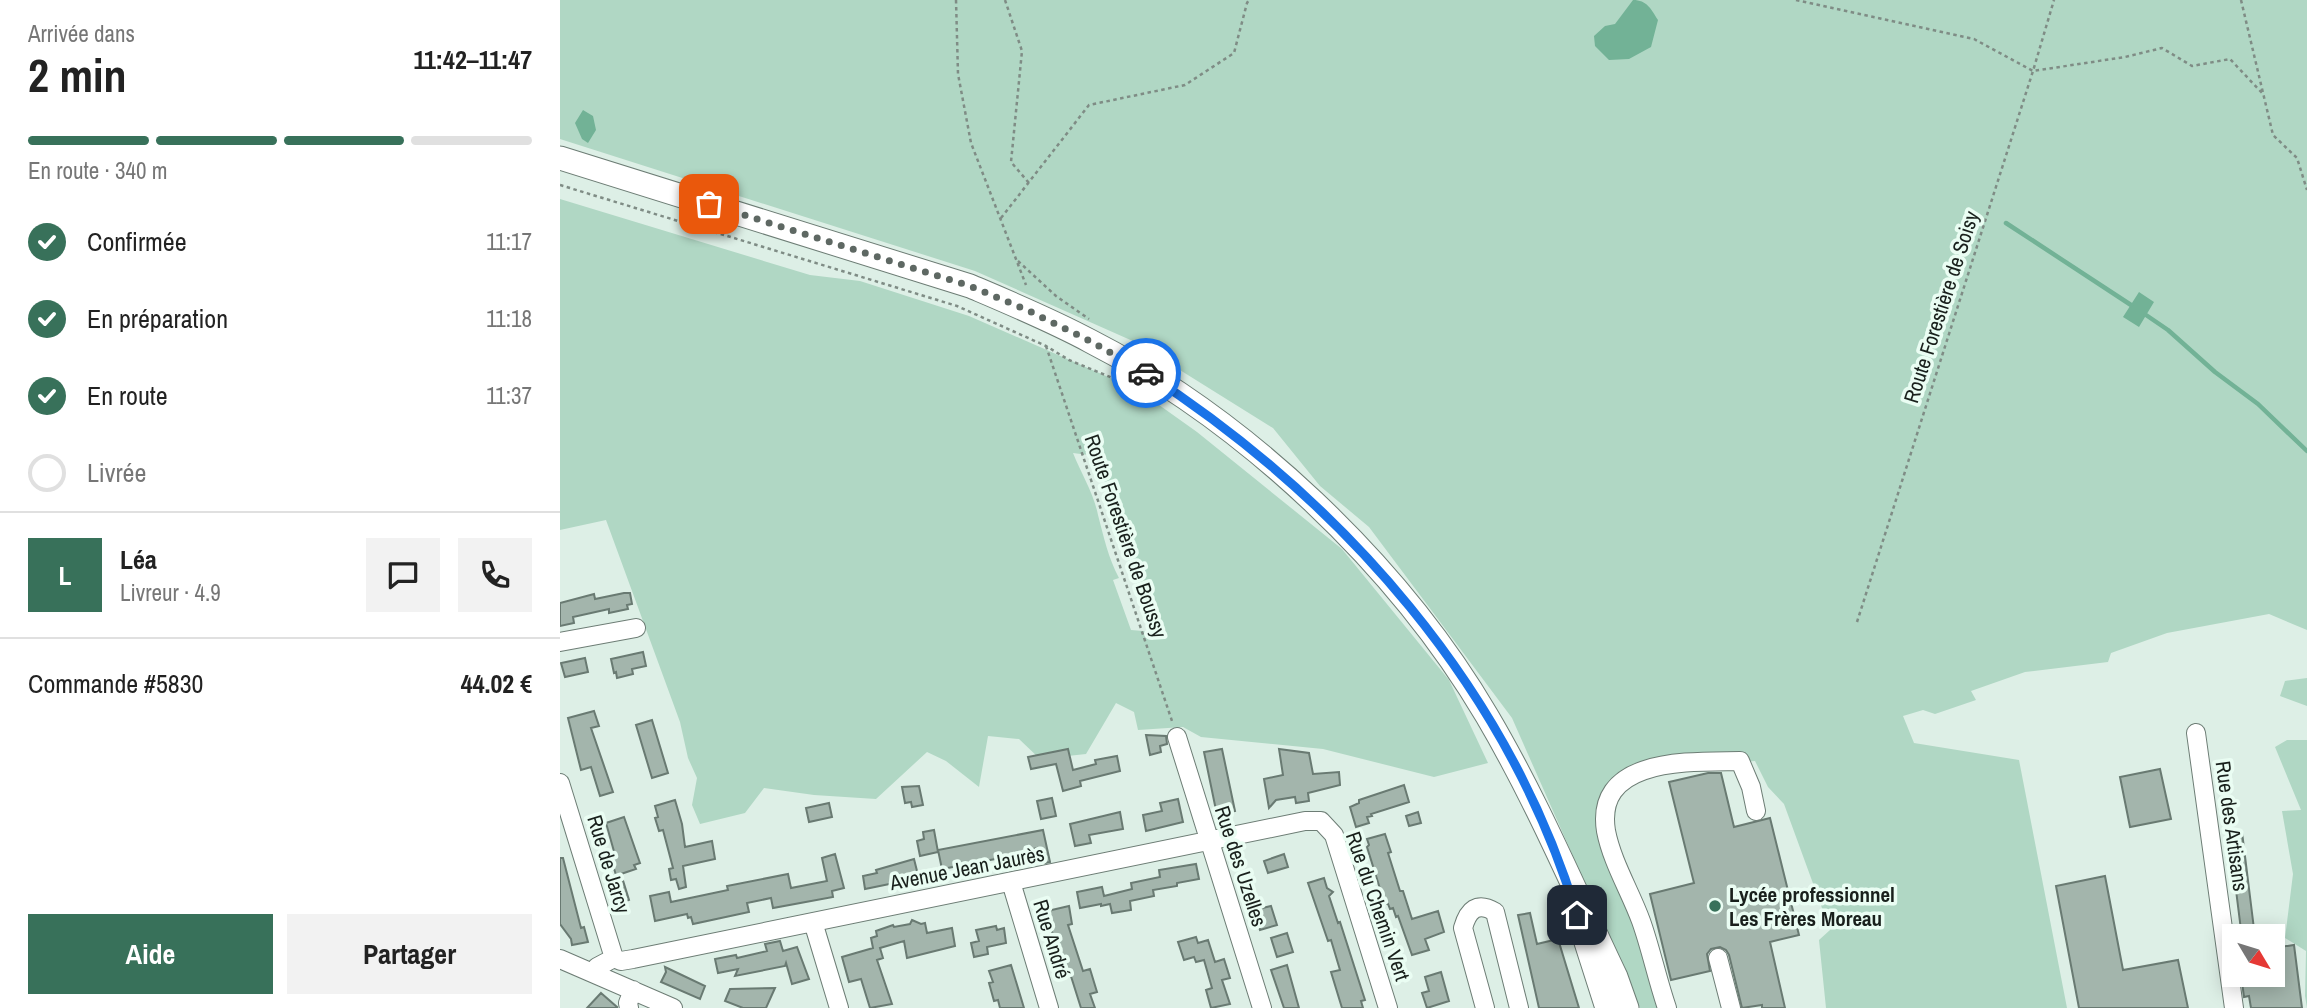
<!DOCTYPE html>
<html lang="fr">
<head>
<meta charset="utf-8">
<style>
  :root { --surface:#fff; --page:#f2f2f2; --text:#222; --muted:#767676; --line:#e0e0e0; --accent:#38715a }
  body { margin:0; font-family:"Archivo Narrow",sans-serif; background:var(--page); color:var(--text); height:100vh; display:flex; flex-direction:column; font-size:26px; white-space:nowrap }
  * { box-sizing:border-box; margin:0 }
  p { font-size:23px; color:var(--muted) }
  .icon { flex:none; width:38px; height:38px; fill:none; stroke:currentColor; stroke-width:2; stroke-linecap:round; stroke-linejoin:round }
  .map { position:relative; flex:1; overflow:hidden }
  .sheet { display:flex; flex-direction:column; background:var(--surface); width:560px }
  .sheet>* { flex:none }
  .needle { width:46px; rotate:128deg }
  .controls { position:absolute; left:1662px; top:924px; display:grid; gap:14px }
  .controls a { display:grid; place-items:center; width:63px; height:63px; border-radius:0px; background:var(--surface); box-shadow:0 4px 18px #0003; font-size:35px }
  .pin { position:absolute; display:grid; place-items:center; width:60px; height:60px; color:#fff; margin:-30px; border-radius:14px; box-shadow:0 4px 10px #0006 }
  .courier { position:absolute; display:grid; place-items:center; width:70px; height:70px; margin:-35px; border:5px solid #1a73e8; border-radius:50%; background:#fff; color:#222; box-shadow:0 2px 9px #0007 }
  .headline em { font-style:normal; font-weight:700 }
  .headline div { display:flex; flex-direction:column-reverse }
  .headline { display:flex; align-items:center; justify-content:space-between; height:119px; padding:0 28px }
  h1 { font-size:46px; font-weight:700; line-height:52px }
  .bar { display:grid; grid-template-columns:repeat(4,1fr); gap:10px 7px; align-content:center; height:84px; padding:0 28px }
  .bar i { height:9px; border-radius:5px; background:var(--line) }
  .bar .current { background:var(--accent) }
  .bar p { grid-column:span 4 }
  .line { display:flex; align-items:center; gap:18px; padding:0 28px; border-top:2px solid var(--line) }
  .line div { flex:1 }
  .round { display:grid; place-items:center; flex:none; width:74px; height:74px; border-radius:0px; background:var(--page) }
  ol { padding:0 28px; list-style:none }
  li { display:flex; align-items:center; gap:21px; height:77px }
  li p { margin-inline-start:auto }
  li .icon { padding:7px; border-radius:50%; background:var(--accent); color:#fff; stroke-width:4 }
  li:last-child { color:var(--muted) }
  li i { width:38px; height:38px; border:4px solid var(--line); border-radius:50% }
  .primary-button { display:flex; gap:14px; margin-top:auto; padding:14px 28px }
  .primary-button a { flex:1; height:80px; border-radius:0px; background:var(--accent); color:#fff; font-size:28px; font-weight:700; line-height:80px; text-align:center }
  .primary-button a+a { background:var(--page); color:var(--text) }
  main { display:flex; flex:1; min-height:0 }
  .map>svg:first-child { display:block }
  .green { fill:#b0d7c4; fill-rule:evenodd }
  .water { fill:#72b296 }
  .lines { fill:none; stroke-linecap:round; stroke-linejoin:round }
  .stream { stroke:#72b296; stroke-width:4.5 }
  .building { fill:#a3b5ac; stroke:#697a72; stroke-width:2 }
  .minor-casing { stroke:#6d7d75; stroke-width:20 }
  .major-casing { stroke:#6d7d75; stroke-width:25 }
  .path { stroke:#7f8c85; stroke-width:2.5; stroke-dasharray:3.5 3.5; stroke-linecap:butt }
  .minor { stroke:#fff; stroke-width:18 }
  .major { stroke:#fff; stroke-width:23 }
  .done { stroke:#5e6863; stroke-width:7; stroke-dasharray:0 12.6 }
  .route { stroke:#1a73e8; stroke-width:9 }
  .poi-dot { fill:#38715a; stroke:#eafdf3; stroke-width:2.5 }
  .labels { text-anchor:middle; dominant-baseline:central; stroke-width:7; stroke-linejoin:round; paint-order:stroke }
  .street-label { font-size:21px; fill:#19201c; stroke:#eafdf3 }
  .poi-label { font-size:21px; font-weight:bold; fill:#19201c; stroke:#eafdf3; text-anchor:start }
</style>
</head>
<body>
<main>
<section class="sheet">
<div class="headline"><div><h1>2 min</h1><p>Arrivée dans</p></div><em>11:42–11:47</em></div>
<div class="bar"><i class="current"></i><i class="current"></i><i class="current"></i><i></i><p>En route · 340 m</p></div>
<ol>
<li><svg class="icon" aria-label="check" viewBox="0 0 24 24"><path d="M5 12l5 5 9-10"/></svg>Confirmée<p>11:17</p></li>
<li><svg class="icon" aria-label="check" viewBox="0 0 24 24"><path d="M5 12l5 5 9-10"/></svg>En préparation<p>11:18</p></li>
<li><svg class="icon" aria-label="check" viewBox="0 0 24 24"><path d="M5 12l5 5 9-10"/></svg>En route<p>11:37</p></li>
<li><i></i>Livrée</li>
</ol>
<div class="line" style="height:126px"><b class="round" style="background:var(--accent);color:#fff">L</b><div><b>Léa</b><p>Livreur · 4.9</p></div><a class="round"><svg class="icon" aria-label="chat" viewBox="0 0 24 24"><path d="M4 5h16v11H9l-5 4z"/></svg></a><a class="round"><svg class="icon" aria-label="phone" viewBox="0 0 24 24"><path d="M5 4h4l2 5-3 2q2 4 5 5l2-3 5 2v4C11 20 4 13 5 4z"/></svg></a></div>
<div class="line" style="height:91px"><div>Commande #5830</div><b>44.02 €</b></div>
<div class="primary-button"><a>Aide</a><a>Partager</a></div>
</section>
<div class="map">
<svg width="1747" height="1008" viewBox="0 0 1747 1008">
  <rect width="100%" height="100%" fill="#ddefe6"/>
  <path class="green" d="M0,0h1747v630l-38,-16 -102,19 -56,20 -3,9 -83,10 -54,19 5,9 -41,14 -12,-4 -20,6 11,27 105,17 48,248h-241l-7,-68 11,-10 -46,-126 -16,-17 -13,-26 -121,10 -16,20 -5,46 53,171h-26l-128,-290 -143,-191 -49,-41 -47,-58 -138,-86 -160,-71 -415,-132z
    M0,199l250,76 50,6 109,35 169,74 59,42 145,117 107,131 39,83 -54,14 -111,-28 -122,-12 -18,-10 -45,3 -4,-18 -18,-9 -30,51 -46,5 -21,-20 -31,-3 -9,51 -33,-26 -19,-9 -51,47 -62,-4 -50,-7 -19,25 -45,11 -8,-19 5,-27 -9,-20 -8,-36 -74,-202 -46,10zM513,453l23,3 37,119 22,57 -24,-2 -18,-50 6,-2c-11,-21 -15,-40 -21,-63 -4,-21 -17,-42 -25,-62z
    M1747,678v28l-27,-10 5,-15z
    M1727,740h20v268l-2,-12 1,-45 -21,-13 8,-64 -11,-63 19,-1 -26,-63z"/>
  <path class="water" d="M1073,0c14,0 18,9 25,20l-7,27 -22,12 -20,1 -14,-14 -1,-10 11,-10 10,-2z
    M23,110l10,6 3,14 -8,13 -6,-4 -7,-16z
    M1579,292l15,10 -15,25 -16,-10z"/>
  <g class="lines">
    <path class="stream" d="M1446,223l125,82
      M1586,315l22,15 47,42 43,32 49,47"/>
  </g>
  <path class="building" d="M64,593h6l2,11 -5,1 1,4 -19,4v-4l-36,8 1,6 -14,3v-23l34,-9 1,5z
    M83,652l3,14 -14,3 1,5 -16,4 -1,-6 -2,1 -3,-14z
    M25,658l3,14 -23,5 -4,-14z
    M34,711l5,15 -8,2 22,64 -13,4 -9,-29 -10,3 -13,-52z
    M92,720l16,53 -16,5 -16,-53z
    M586,735l20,1 1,8 -7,2 1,6 -11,3z
    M508,749l5,21 23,-6 -1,-4 22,-4 3,15 -40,10 1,5 -18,5 -7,-27 -25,5 -3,-12z
    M662,749l13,62 -18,4 -13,-63z
    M719,749l30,4 4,21 26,-2 1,13 -32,8 1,8 -13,2 -1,-6 -19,3 -7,8 -5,-29 19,-4z
    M1600,769l11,50 -41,8 -10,-50z
    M1148,773h13l13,54 36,-9 29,117 -29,7 15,66h-23v-3l-20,3 -13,-53 -3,-5 -6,-3 -9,2 -4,5 3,17 -39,9 -21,-86 44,-11 -25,-101z
    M844,785l5,17 -38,12 1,2 -5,1 2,6 -13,4 -6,-20 9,-4v-3z
    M359,786l4,19 -11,2 -1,-5 -6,1 -3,-16z
    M492,798l4,18 -15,3 -4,-18z
    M618,799l5,23 -37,9 -3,-16 19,-4 -2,-8z
    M115,800l7,24 3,23 27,-6 3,18 -32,7 3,21 -7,2 -3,-10 -5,1 -2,-11 4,-1 -10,-38 -4,1 -4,-13 3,-1 -3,-11z
    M269,803l3,14 -23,5 -3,-14z
    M560,812l3,17 -34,6 2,8 -16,3 -5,-22z
    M858,812l3,11 -12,3 -3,-10z
    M64,817l16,46 -6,2 2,4 -15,5 8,26 -11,4 -8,-27 6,-2 -6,-19 5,-1 -9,-32z
    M374,830l4,22 -18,4 -3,-15 7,-2 -1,-7z
    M483,830l7,32 -5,1 -8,-15 -31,9 -64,12 -4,-19z
    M1682,832l12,97 -13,1 -12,-96z
    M825,834l6,18 -3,1 12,38h3l9,28 26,-8 6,21 -19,7 4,11 -17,5 -14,-39 -2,1 -3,-9 -3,1 -2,-5h-1l-6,-12 -14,-45 2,-2 -2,-6z
    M275,854l9,34 -12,3 1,6 -60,11 -2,-10 -24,5 2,9 -56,12 -2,-7 -3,1 -1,-4 -32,7 -5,-25 19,-4 2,10 57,-12 -1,-4 61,-12 3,14 36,-7 -5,-23z
    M724,854l4,13 -20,6 -4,-12z
    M0,858h3l18,70 3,-1 4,15 -16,3 -1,-6 -11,-15z
    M354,859l5,20 -10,4 -5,-2 -39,8 -2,-13 14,-3 -1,-3z
    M636,864l3,15 -22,4v3l-24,4 1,6 -24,5 1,9 -19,3 -2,-9 -9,2v-2l-21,4 -3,-16 25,-5 2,9 28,-7 -1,-6 29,-6 -1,-7z
    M1545,876l18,94 55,-10 10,48h-109l-23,-122z
    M764,878l3,10 6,4 -4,4 9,27 2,-1 25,78 -4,1 2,7h-21l-11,-36 9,-2 -9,-30 -3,1 -20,-58z
    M509,906l3,18 -4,1 15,46 7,-2 7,23 -7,2 5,14h-14l-12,-38 -3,1 -15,-42 -5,1 -3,-18z
    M711,906l6,19 -17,5 -6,-20z
    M970,913l7,31 21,-5 21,69h-40l-21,-93z
    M352,920l9,4 4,-1 2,10 25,-5 3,18 -48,12 -3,-17 -24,7 3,10 -6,2 15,44 -22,4 -9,-29 -12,3 -7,-25 31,-9 -2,-10 6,-2 -1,-5 17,-6 1,2 16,-3z
    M436,926l1,4 7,-2 2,15 -19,4 1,7 -14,3 -3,-14 8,-2 -3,-11z
    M727,933l6,19 -16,5 -6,-19z
    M636,937l2,6 10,-3 7,22 9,-3 6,19 -8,2 8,24 -19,4 -5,-18 6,-2 -8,-28 -8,2 -2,-5 -10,3 -6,-18z
    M220,941l3,10 14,-4 12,32 -17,5 -6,-21 -1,3 -50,10 3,-7 -20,4 -3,-14 21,-4 1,3 30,-7 -2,-7z
    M1734,945l8,63h-51l-2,-12 -5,1 -3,-22h32v-27z
    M451,965l13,43h-24l-2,-8 -4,1 -5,-18 4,-1 -4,-11z
    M727,965l12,43h-15l-13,-38z
    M105,967l40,19 -5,13 -39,-17 5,-10z
    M881,972l8,29 -22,7 -5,-15 7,-2 -4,-14z
    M215,988l-9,20h-23l-18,-7 5,-12z
    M41,993l16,14v1h-30z"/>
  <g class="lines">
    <g class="minor-casing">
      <path id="minor" d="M0,642l76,-14
        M1636,733l38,275
        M617,737l85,271
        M0,783l54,175
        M451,882l38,126
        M253,922l26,86
        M1158,958l13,50
        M0,959l113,49
        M34,973l3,-6 17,-9 7,3 12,-2 672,-138h16l13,14 54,173
        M69,1008l-1,-5 5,-13
        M925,1008l-22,-80c5,-18 14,-27 32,-16l24,96
        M1107,1008c-10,-29 -16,-59 -26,-87 -11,-30 -29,-59 -35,-90 -12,-75 86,-69 134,-70l11,26 5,24"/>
    </g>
    <g class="major-casing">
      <path id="major" d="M0,158l410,128c40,17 81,34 120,55 156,80 308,224 397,375 49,83 87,173 129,261l11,31
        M1023,933l24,75"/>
    </g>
    <path class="path" d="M396,0l2,74 13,69 55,142
      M445,0l17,51 -11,111 18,21
      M1236,0l178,39 59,32 92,-14 37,-9 30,18 38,-7 33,35
      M1681,0l32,135 24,23 10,32
      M0,185l397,121 89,40 23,14 58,24
      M441,218l88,-113 96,-20 49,-32 13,-50 2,-3
      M458,261l38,35 33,23
      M486,346l127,378
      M1297,622l176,-551 21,-71"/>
    <use href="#minor" class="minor"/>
    <use href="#major" class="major"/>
  </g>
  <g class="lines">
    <path class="done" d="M149,204l261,82 57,24 65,32 54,31"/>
    <path class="route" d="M586,373c197,128 362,314 431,542"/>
  </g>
  <circle class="poi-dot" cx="1155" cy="906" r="7"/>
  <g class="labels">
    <g class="street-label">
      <text transform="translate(1381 307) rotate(-72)">Route Forestière de Soisy</text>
      <text transform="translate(566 536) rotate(71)">Route Forestière de Boussy</text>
      <text transform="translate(1672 826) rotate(82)">Rue des Artisans</text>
      <text transform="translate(49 864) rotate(73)">Rue de Jarcy</text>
      <text transform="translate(681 866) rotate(72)">Rue des Uzelles</text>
      <text transform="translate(407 868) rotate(-11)">Avenue Jean Jaurès</text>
      <text transform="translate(818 906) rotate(71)">Rue du Chemin Vert</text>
      <text transform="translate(492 939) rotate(73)">Rue André</text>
    </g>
    <g class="poi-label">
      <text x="1169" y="894">Lycée professionnel<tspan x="1169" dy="24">Les Frères Moreau</tspan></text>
    </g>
  </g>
</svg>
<div class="controls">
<a><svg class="needle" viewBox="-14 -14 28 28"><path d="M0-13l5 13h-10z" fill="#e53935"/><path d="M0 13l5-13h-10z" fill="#767676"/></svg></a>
</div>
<div class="pin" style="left:149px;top:204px;background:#ea580c"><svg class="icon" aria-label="bag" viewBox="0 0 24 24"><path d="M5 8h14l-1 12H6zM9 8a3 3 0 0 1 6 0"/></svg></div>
<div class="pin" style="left:1017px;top:915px;background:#1f2937"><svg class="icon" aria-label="home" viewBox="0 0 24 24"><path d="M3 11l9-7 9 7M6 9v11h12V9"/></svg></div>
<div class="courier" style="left:586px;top:373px"><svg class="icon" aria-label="car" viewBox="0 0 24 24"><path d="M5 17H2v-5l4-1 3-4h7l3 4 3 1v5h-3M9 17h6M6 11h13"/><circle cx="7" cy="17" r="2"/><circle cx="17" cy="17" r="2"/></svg></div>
</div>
</main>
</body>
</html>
